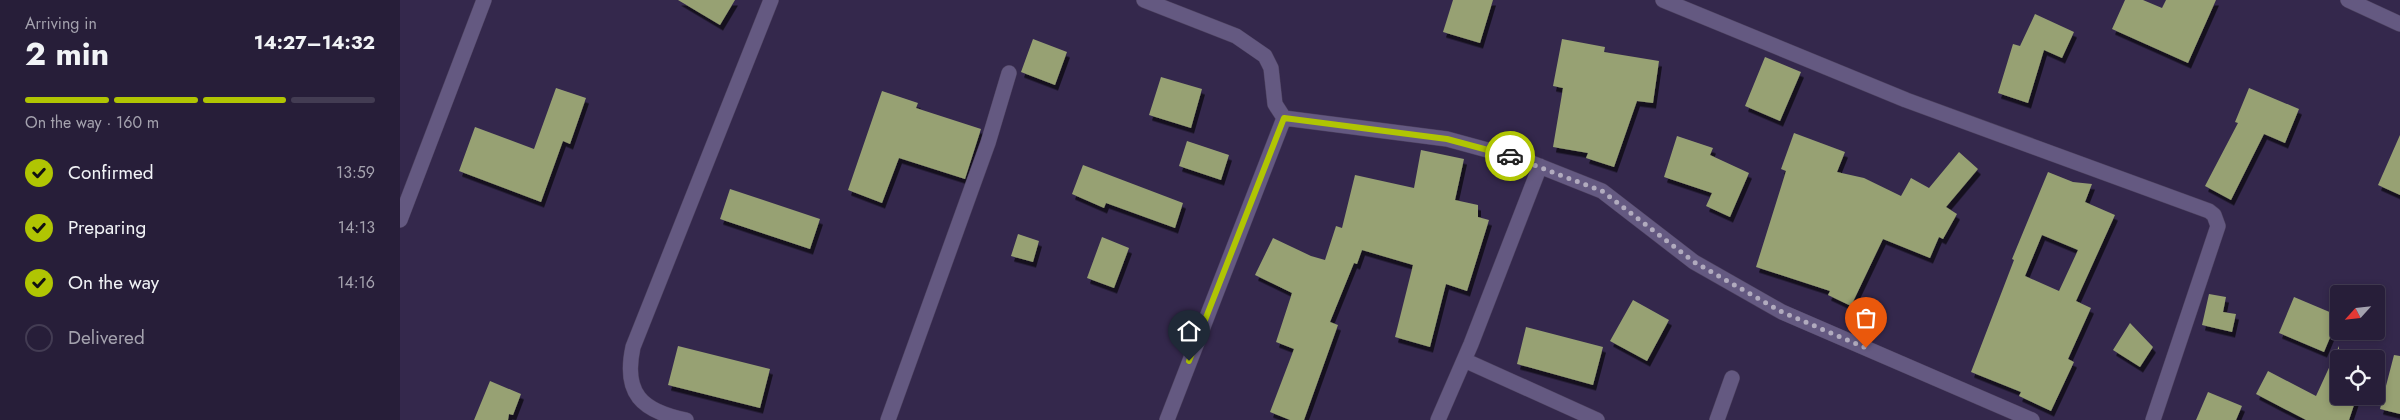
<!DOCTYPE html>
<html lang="en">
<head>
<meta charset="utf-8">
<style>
  :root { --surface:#271e39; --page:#332b44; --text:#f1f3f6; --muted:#a4a2ae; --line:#433c53; --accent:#b0c503 }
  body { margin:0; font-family:Jost,sans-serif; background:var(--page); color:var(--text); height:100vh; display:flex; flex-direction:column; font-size:19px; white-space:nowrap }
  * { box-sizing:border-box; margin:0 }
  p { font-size:16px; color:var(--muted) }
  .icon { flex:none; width:28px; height:28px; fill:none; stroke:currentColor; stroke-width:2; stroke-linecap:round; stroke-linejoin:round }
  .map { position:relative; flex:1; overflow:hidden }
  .drawer { display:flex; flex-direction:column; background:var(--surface); width:400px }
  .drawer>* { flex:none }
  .needle { width:32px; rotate:243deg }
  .tools { position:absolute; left:1930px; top:285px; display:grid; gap:10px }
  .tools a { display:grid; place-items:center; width:55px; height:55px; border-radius:5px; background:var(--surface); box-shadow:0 2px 8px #0003,0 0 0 1px var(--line); font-size:25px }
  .pin { position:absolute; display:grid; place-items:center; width:42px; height:42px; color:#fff; margin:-51px -21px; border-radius:50% 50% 50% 0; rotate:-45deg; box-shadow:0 0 5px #0007 }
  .pin .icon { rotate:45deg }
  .courier { position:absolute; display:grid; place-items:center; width:50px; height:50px; margin:-25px; border:4px solid #b0c503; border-radius:50%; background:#fff; color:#222; box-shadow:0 1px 6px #0007 }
  .headline em { font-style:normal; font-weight:700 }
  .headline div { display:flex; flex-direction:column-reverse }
  .headline { display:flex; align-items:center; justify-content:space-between; height:85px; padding:0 25px }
  h1 { font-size:32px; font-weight:700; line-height:38px }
  .bar { display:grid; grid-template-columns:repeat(4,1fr); gap:8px 5px; align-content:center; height:60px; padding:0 25px }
  .bar i { height:6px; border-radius:4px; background:var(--line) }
  .bar .current { background:var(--accent) }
  .bar p { grid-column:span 4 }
  ol { padding:0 25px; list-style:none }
  li { display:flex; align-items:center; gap:15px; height:55px }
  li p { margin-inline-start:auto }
  li .icon { padding:5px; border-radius:50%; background:var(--accent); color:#111; stroke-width:4 }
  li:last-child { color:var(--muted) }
  li i { width:28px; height:28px; border:2px solid var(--line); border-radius:50% }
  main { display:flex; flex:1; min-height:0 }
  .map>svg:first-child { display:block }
  .building { fill:#97a173; fill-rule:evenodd; filter:url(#shadow) }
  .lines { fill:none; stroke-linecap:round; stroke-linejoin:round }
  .minor-casing { stroke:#4c415e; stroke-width:16 }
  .minor { stroke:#645981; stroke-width:15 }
  .done { stroke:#b1abbe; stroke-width:5; stroke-dasharray:0 9 }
  .route { stroke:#b0c503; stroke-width:6 }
</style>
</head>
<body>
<main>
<section class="drawer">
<div class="headline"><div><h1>2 min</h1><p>Arriving in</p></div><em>14:27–14:32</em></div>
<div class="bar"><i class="current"></i><i class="current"></i><i class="current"></i><i></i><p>On the way · 160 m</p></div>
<ol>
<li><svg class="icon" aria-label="check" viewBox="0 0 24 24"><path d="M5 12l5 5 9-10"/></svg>Confirmed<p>13:59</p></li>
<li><svg class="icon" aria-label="check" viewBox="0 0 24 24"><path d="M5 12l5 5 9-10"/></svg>Preparing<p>14:13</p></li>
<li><svg class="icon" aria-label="check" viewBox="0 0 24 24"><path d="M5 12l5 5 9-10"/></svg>On the way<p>14:16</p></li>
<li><i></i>Delivered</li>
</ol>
</section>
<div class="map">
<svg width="2000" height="420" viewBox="0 0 2000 420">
  <defs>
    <filter id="shadow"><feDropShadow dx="3" dy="5.5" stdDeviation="0" flood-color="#0009"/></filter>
  </defs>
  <rect width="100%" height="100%" fill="#34284c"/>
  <path class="building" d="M278,0h57l-15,25z
    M1053,0h40l-13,43 -37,-11z
    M1725,0h18l19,8 4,-8h50l-28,63 -76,-34z
    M1635,14l39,18 -12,26 -18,-8 -16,53 -30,-10 15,-49 7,2z
    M633,39l34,13 -12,33 -34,-13z
    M1162,39l43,8 -1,5 55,9 -6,42 -16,-2 -23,66 -28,-9 2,-5 -35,-6 10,-59 -10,-2z
    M1365,57l36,15 -21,49 -35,-15z
    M761,77l41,12 -11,39 -42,-13z
    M156,88l30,10 -16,46 -7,-3 -22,61 -82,-31 16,-44 59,22z
    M1849,88l50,21 -14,34 -21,-9 -33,66 -26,-14 33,-63 -3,-1z
    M482,91l36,12 -2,5 65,21 -16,50 -66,-21 -17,45 -34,-13z
    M1394,133l51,19 -8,20 27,6 37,18 10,-18 18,10 30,-36 19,17 -32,38 11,7 -14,25 -4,-2 -9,21 -47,-19 -32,67 -23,-11 2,-4 -74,-24 30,-96 -5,-2z
    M2000,135v60l-22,-10z
    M1277,136l36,12 -3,7 39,18 -19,44 -24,-11 6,-13 -48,-16z
    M787,141l42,14 -8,25 -42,-14z
    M1021,150l43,9 -9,41 23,5v12l11,3 -22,71 -21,-7 -16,63 -35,-10 18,-72 -51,-15 -5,14 -3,-1 -24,59 8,3 -34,95h-14l-20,-8 24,-63 -18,-7 16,-49 -37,-18 18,-37 38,18 14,4 11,-34 6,2 13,-53 59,13z
    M683,165l100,38 -8,25 -69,-25 -2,5 -32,-14z
    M1648,172l25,10 19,2 -7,18 30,13 -39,86 15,7 -23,51 6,3 -23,49 -32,-15 2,-4 -50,-20 43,-112 -2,-1zM1642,235l36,15 -19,41 -34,-15z
    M330,189l90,30 -10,30 -90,-30z
    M618,234l21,7 -6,21 -22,-6z
    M702,237l27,11 -15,40 -27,-10z
    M1809,294l17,3 -3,15 13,2 -4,18 -30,-7z
    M1894,297l45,19 -15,36 -45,-19z
    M1233,300l36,20 -22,41 -37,-20z
    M1730,323l23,24 -13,20 -27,-17z
    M1126,327l77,20 -10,38 -76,-21z
    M278,346l92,23 -10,39 -92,-23z
    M1939,346v50h18l-8,24h-43l-50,-26 12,-23 48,25z
    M1994,355l6,1v58l-20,-5z
    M90,381l31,13 -8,21 -4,-1 -1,6h-34z
    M1808,392l34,14 -6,14h-40z"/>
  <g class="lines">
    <g class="minor-casing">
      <path id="minor" d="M744,0l92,36 29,20 6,12 4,36 9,14 163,21 77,21 78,31 92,71 88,50 250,108
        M1263,0l243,100 303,111 5,4 4,11 -65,194
        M1948,0l52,24
        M0,220l84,-220
        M1064,360l133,60
        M286,420c-45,-9 -63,-27 -53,-73l138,-347
        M488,420l100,-277 21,-70
        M767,420l117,-302
        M1038,420l33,-76 69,-178
        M1317,420l15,-42"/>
    </g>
    <use href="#minor" class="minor"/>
  </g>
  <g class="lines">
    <path class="done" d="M1110,156l92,35 92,71 88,50 84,36"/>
    <path class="route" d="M789,361l95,-243 163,21 63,17"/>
  </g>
</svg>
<div class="tools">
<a><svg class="needle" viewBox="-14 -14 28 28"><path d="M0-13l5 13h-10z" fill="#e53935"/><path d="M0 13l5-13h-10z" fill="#a4a2ae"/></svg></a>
<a><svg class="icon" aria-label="locate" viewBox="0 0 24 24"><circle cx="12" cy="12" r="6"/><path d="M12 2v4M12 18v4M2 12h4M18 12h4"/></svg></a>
</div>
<div class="pin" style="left:1466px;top:348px;background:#ea580c"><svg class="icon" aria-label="bag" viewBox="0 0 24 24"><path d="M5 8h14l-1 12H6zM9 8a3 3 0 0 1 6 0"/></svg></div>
<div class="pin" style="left:789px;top:361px;background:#1f2937"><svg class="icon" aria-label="home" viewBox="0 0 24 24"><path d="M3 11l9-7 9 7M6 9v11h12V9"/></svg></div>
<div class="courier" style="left:1110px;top:156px"><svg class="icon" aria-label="car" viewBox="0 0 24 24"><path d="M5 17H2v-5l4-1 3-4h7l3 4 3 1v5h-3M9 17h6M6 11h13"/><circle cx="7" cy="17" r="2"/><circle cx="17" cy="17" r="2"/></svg></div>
</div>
</main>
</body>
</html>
